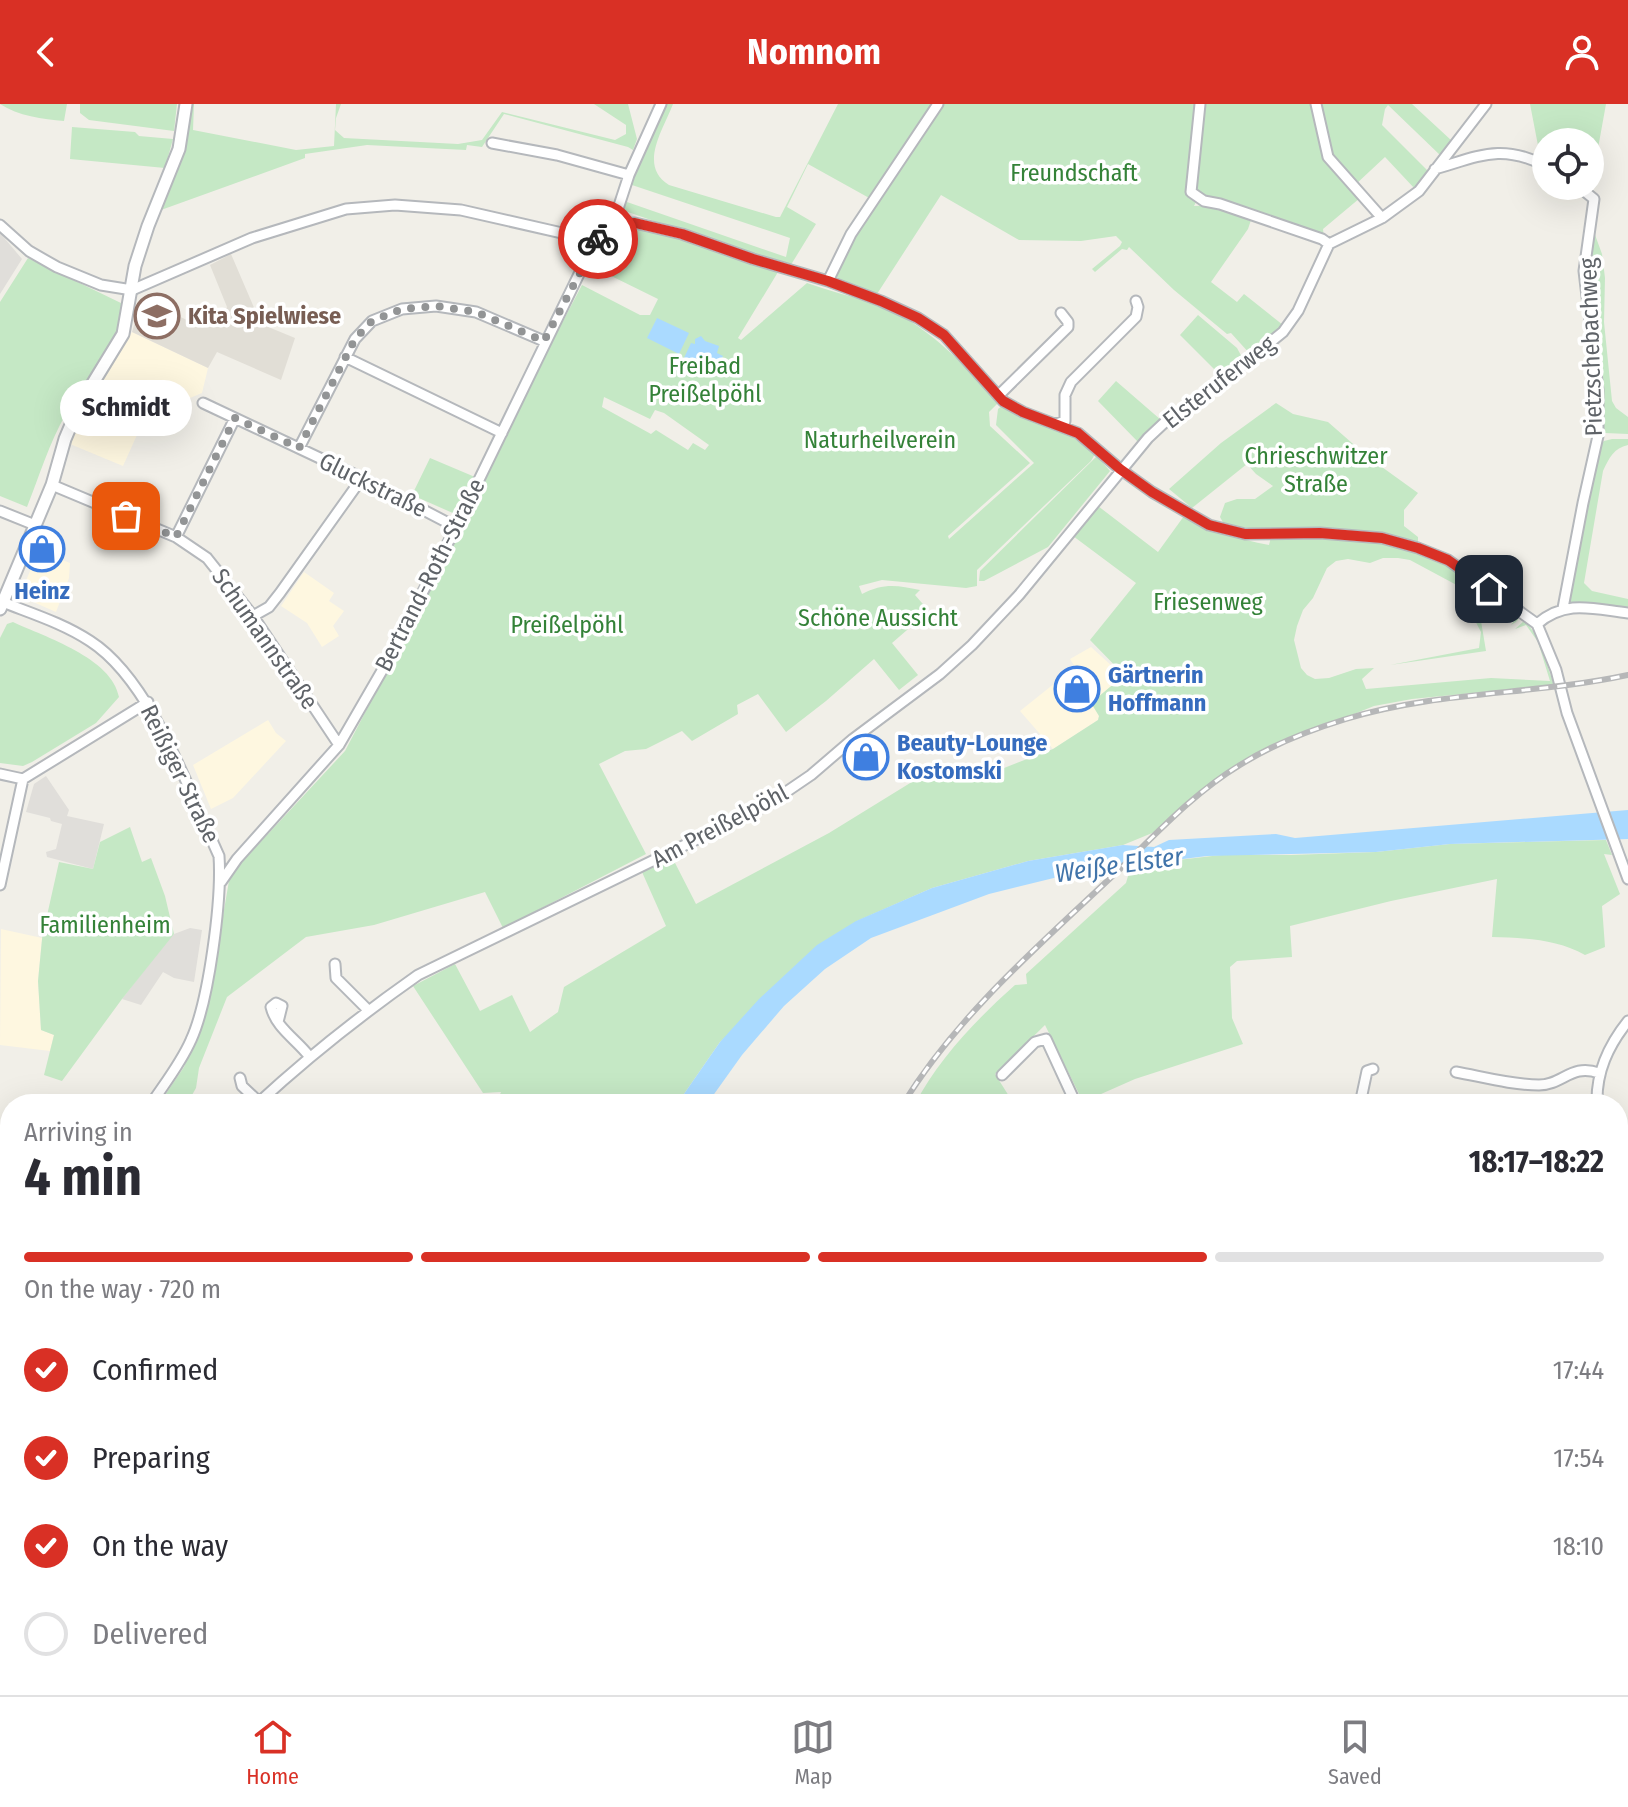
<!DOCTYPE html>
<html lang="en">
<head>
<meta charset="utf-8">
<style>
  :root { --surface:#fff; --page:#f7f7f7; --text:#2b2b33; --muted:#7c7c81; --line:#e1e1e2; --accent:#d93025 }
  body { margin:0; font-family:"Fira Sans Condensed",sans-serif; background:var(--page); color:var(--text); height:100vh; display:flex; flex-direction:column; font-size:30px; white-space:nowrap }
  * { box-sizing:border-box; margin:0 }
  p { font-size:26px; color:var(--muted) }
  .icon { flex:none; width:44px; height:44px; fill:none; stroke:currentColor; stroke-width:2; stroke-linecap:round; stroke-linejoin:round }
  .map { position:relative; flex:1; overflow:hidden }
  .drawer { position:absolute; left:0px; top:990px; width:1628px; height:602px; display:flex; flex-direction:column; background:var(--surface); border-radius:32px 32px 0 0; box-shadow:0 8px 32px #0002 }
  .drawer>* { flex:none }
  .tools { position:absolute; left:1532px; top:24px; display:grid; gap:16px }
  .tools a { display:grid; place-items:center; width:72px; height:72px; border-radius:50%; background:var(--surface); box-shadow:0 8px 32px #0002; font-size:40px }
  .pin { position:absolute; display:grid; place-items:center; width:68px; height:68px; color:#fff; margin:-34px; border-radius:16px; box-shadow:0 4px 12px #0006 }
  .courier { position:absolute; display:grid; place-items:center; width:80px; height:80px; margin:-40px; border:6px solid #d93025; border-radius:50%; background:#fff; color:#222; box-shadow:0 2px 10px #0007 }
  .bubble { position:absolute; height:56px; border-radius:28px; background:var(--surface); box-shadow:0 8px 32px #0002; font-size:26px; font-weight:700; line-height:56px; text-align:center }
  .head em { font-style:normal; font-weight:700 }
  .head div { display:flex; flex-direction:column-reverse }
  .head { display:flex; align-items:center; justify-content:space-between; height:136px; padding:0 24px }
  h1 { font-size:52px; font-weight:700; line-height:60px }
  .bar { display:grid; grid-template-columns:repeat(4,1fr); gap:12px 8px; align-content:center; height:96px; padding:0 24px }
  .bar i { height:10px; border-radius:6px; background:var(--line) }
  .bar .active { background:var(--accent) }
  .bar p { grid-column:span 4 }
  ol { padding:0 24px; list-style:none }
  li { display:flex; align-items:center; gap:24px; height:88px }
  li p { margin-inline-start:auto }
  li .icon { padding:8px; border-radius:50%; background:var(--accent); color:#fff; stroke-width:4 }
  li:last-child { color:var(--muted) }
  li i { width:44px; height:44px; border:4px solid var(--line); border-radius:50% }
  header { display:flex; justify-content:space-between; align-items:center; height:104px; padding:0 24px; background:var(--accent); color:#fff; font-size:36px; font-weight:700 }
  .tab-bar { display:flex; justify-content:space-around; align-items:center; height:112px; border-top:2px solid var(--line); background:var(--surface); font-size:22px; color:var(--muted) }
  .tab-bar a { display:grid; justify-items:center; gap:4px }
  .tab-bar .active { color:var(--accent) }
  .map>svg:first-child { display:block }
  .commercial { fill:#fef7e0 }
  .industrial { fill:#e0deda }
  .education { fill:#e1ded6 }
  .green { fill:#c5e8c5; fill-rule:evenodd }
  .water { fill:#aadaff }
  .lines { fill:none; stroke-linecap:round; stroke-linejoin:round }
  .minor-casing { stroke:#b5b8bc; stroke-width:13 }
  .tertiary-casing { stroke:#b5b8bc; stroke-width:15 }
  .secondary-casing { stroke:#b6babf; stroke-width:16 }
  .primary-casing { stroke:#f2c960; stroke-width:18 }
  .minor { stroke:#fff; stroke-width:9 }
  .tertiary { stroke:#fff; stroke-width:11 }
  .secondary { stroke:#fff; stroke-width:12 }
  .primary { stroke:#fff2af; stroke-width:14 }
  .rail-casing { stroke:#b6b7b8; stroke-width:6 }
  .rail { stroke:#fff; stroke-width:3; stroke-dasharray:9; stroke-linecap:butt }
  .done { stroke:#929495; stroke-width:8; stroke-dasharray:0 14.4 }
  .route { stroke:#d93025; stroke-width:10 }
  .labels { text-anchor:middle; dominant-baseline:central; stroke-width:7; stroke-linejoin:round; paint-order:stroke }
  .park-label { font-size:24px; fill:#348238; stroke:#fff }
  .education-label { font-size:24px; font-weight:bold; fill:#785e54; stroke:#fff; text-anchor:start }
  .street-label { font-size:24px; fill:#5f6368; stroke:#fff }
  .shop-label { font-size:24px; font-weight:bold; fill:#366cbe; stroke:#fff; text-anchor:start }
  .water-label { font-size:26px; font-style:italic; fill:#4174aa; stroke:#fff }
</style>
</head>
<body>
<header><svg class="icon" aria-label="back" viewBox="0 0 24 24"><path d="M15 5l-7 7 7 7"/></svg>Nomnom<svg class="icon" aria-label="person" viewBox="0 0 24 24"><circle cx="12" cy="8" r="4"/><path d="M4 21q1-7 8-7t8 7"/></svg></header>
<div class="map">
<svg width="1628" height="1591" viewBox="0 0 1628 1591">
  <rect width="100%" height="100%" fill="#f1efe8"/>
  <path class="commercial" d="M132,228l76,36 -6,25 -12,5 -30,-14 -37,82 -53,-22 7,-20z
    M41,440l16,6 -2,7 15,6 -1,15 -13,34 -32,-14 -3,-5z
    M304,468l30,21 -5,8 15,10 -11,15 6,10 -17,11 -15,-24 -26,-17z
    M1091,543l32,29 -31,27 7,13 -1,4 -45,29 -33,-38 55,-44 -5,-8z
    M268,616l8,13 10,8 -53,57 -22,11 -18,-44z
    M1,825l41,9 -4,43 3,49 13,5 -4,16 -50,-6z"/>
  <path class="industrial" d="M0,129l22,26 -22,35z
    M46,672l23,34 -2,6 37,8 -11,45 -46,-12 -1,-5 10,-3 6,-25 -11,-3 -1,-3 -24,-6 8,-28z
    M190,824l12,2 -8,52 -20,-4 -11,-6 -22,33 -19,-6 45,-58 7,-7z"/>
  <path class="education" d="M231,150l30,70 34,14 -14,42 -64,-28 -9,16 -76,-36 10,-33 47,22 5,-11 27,11 6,-14 -17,-42z"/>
  <path class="green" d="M0,0h67l-3,17c-21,-2 -46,-5 -64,-17z
    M80,0h97l-3,27 -85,-11 -9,-7z
    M190,0h4l-1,26 103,20 38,-4 2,-42h5l-5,14 -1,12 9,8 114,6 24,-4 20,-28 113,28 11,-6v-9l-32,-21h34l9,35 -4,11 -5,-3 -124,-33 -22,33 -15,-2 -1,5 -99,-5 -62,9v4l-144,52 23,-62z
    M663,0h10c-10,26 -35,62 -4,81l107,32h4l58,-113h97l-64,95 -63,-35 -21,43 29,17 -27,44 -164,-57 -3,-4 5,-5 159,55 4,-19 -158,-53 -2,-3z
    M942,0h256l-10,86 9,10 -3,6 24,-1 34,12 -4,12 -37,53 26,20 7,-8 39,31 -33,29 -19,-21 -4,1 -53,-44 -45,-43 -2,3 -5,-1 -27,23 -3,-3 28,-23 2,-4 -6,-6 -35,5 -62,-1 -78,-45 -64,99 -45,-16 23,-45z
    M1203,0h109l8,36 40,58 -37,31 1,9 -126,-44 -4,-6z
    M1318,0h94l40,37 -11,15 -53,-51 -3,4 -3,16 47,47 -14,17 -30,-32 -30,28 -22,-26z
    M1530,0h76l-15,83 -5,2 -4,-3h8v-44h-44v21l-5,-2z
    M72,23l63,5 4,4 34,3 -8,29 -95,-9z
    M635,123l44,8 99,37 -40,66 3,2 66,-57c22,8 44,13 66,20 53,19 89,60 126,99l-10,10 1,14 40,37 -82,73 1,3 85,-76 -38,-38 2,-16 5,-4 61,26 31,23 -4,7 -114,109v16l-11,2 -84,-8 -23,6 3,8c21,-11 35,-9 58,-4l-5,5 14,16 -37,32 26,32 -19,15 -25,-31 -48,42 -40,31 -28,-38 -21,11 1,9 -46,27 -10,-10 -36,18 -21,2 -26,13 47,90 -143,74 -18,-36 -111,33 -68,12 -79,60 -28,71 -3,20 -9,16h-28l25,-37 23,-58 23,-134 115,-124 115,-220 99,-211 4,1 19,-36 58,30h10l8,-16 -63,-31c10,-20 17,-35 40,-41zM604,293l46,22 5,-9 9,3 45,32 -4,5 -12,-7 -5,7 -32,-20 -5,4 -49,-27z
    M1594,128l8,22 3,24 -1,44 8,79 4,7 12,9v17l-23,-1 -3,-3 -10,-128c-6,-23 -2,-46 2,-70z
    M28,154l95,46c0,41 -38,76 -57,110 -17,29 -27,63 -39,93l-27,-11v-194z
    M1198,211l39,33 6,11 -21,18 -42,-42z
    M1116,277l45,39 -22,23 -41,-42z
    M1276,299l17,11 35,8 40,35 50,36 -14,17v16l14,11v15l39,18 62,44c1,6 -3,8 -8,11l6,-8 -12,-6 -25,4 6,36 -96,14 89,-17 2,-16 -12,-23 -5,-20 -54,-29 -12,-2h-15l-13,5 -22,-4 -12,2 -9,7 -14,30 -10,12 -6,16 -3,14 7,28 6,7 8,4 14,-1 27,-9 18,-1 -12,11 4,10 125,-11 59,3 -12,-39 -12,-17 -11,4 10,-9 13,18 16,47 -142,14 -38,7 -84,34 -49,24 -46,34 -33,31 -39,16 -95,16 -96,27 -75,33 -137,121 -43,62h-181l5,-12 -18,1 -70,-107 42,-22 25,47 32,-16 18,37 28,-20 6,-25 102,-61 -24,-54 31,-13 23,45 133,-71 99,-61 76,-4 49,-19 45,-29 1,-4 -8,-13 32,-27 5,3 -38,-39 46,-57 -63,-47 25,-30 60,46 26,-36c27,15 54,23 85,29l2,-8 -7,-8 -39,-3 -5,-9 5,-14 12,-4h18l18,-13 -17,-12 -9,-10 -55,44 -23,-19 52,-46z
    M1612,335h16v6c-14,3 -19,13 -25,26l-19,112 8,8 36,8v9l-60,-5 23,-120 9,-38 4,-4z
    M1097,352l13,15 -62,76 -64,34h-5l1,-10z
    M430,354l45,19 -20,37 -43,-19z
    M13,518c32,15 99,36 106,75l-23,26 -64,39 -9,4 -23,-3v-125l7,-14z
    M130,723l12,35 9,-4 14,38 9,38 -52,65 -60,82 -18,-6 10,-40 -13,-5 -3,-49 5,-52 5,-3 -2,-6 13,-58 34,7 7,-27z
    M1606,736l6,15 -8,-1 16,40 -18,12 3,41 -20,8c-28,-16 -61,-17 -93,-18l5,-58 -106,22 -101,25 2,31 -55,4 -7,6 2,51 11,26 -108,35 -52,23 -38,-77 -50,49 19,30h-99c24,-46 62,-85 100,-119l12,-1 -1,-10 100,-91 4,-14 5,-4 86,-10h70l85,-3 74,-8z
    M0,1073l10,6v110l-10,13z
    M1628,1088v60l-10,31v-90z
    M10,1354v99l-10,-7v-79z
    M0,1482l10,7v93h48l-7,9h-51z
    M1618,1490l10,2v65l-10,5z
    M66,1582h94l8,9h-110z
    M169,1582h90l-6,9h-76z
    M263,1582h298l2,9h-306z
    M714,1582h107l1,9 22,-4 2,-5h197v9h-327z
    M1259,1582h103l-15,9h-87z
    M1504,1582h98l-9,9h-74l-10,-3z"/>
  <path class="water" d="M657,214l32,15 -10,21 -32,-16z
    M701,232l4,5 14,5 -2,7 6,3 -5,10 -5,-2 -3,5 -26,-11 7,-15 4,1v-5z
    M1628,706v29l-178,5 -74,8 -169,4 -72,9 -24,-1 -122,30 -118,44 -46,31 -41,37 -42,49 -35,49h-30l43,-62 39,-43 58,-54 39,-24 76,-33 96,-27 95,-16 31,2 15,-7 107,-6 19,4z"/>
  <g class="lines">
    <g class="minor-casing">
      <path id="minor" d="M1200,0l-9,88 13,9 16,3 102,35 7,5
        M1316,0l12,53 54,61
        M492,39l65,12 72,20
        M1435,65c45,-13 66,-26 111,-3
        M613,120l22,-1 47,11 71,25 75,22 53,20 37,17 26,17 59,66 20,11 55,21 42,36 32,23 57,33 36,9 75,-1 62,5 36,10 30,12 89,64 19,46 11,43 61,166
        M0,121l29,26 28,16 44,18 31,5 120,-52 94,-29 49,-4 66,5 136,31
        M828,177l23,-47 87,-130
        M345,253l157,76
        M999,291l69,-68v-5l-7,-9
        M203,299l159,75 94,49
        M1056,320l9,-3v-26l6,-13 65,-65 2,-10 -2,-6
        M299,344l56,-109 17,-18 30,-12 34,-3 40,6 68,29
        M52,381l124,52 31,21 46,58 86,129
        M0,407l35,14
        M176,433l59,-119
        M0,497c30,12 63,22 90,40 61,39 99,150 129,215 3,43 -10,145 -28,184 -10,23 -26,43 -40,64
        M1563,504l20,-105 15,-67v-46l-14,-119 10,-72 -16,-13
        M253,512l16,-9 11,-14 82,-115
        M1537,520c29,-25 56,-15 91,-11
        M0,670l23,5 125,-77
        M221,778l16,-23 102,-114 48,-83 69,-135 125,-257 16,-29 16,-17 16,-49 32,-71
        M0,781l23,-106
        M335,860l1,14 32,32
        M278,918l4,-16 -6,-3 -5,4c5,21 26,33 38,49
        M1456,968c27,5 56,13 83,13 24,0 32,-22 60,-12
        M1002,971l33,-33 11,-3 30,65
        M240,974l2,8 17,16
        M257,1000c51,-47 104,-89 161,-129l349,-170 44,-30 42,-36 87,-65 32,-29 47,-50 129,-157 16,-15 45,-31 74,-60 15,-21 31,-67 53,-26 37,-27 67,-87
        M1360,1000l7,-33 6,-2
        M1597,1000c-1,-32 11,-58 31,-83
        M1618,1035l10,11
        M0,1222l10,-14
        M1618,1311l10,-30
        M1052,1591l1,-9
        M1415,1591l6,-9"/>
    </g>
    <g class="tertiary-casing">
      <path id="tertiary" d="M0,505l52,-124 13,-46 14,-33 44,-72 12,-68 13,-40 31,-77 7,-45
        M0,1278l10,7"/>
    </g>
    <g class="secondary-casing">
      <path id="secondary" d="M1618,1082h10"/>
    </g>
    <g class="primary-casing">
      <path id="primary" d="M1618,1377l10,15
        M1618,1399l10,18
        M568,1582l1,9"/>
    </g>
    <use href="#minor" class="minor"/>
    <use href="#tertiary" class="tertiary"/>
    <use href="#secondary" class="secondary"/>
    <use href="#primary" class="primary"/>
    <g class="rail-casing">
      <path id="rail" d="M903,1000c56,-91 141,-163 218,-236 37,-36 74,-76 119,-103 32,-20 70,-35 106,-46 91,-28 189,-24 282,-44
        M746,1582l2,9"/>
    </g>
    <use href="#rail" class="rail"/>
  </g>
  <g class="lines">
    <path class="done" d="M126,412l50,21 59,-119 64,30 56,-109 17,-18 30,-12 34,-3 40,6 68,29 54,-102"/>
    <path class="route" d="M598,135l15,-15 22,-1 47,11 71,25 75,22 53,20 37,17 26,17 59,66 20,11 55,21 42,36 32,23 57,33 36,9 75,-1 62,5 36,10 30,12 41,29"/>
  </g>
  <defs>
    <g id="school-ring" transform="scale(2.3)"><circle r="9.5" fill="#fff" stroke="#8d6e63" stroke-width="1.5"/><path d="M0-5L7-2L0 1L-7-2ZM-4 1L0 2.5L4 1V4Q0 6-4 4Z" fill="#8d6e63"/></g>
    <g id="shop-ring" transform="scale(2.3)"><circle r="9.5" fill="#fff" stroke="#3f7fe0" stroke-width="1.5"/><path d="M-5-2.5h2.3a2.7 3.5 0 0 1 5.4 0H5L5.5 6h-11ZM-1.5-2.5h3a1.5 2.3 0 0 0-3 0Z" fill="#3f7fe0"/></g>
  </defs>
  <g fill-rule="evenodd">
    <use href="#school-ring" x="157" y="212"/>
    <use href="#shop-ring" x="42" y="445"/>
    <use href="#shop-ring" x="1077" y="585"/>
    <use href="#shop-ring" x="866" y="653"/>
  </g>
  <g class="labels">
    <g class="park-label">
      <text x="1074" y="69">Freundschaft</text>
      <text x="705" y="262">Freibad<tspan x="705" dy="28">Preißelpöhl</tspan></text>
      <text x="880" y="336">Naturheilverein</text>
      <text x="1316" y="352">Chrieschwitzer<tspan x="1316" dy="28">Straße</tspan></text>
      <text x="1208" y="498">Friesenweg</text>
      <text x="878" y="514">Schöne Aussicht</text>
      <text x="567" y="521">Preißelpöhl</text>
      <text x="105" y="821">Familienheim</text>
    </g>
    <g class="education-label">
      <text x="188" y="212">Kita Spielwiese</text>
    </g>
    <g class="street-label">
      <text transform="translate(1591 243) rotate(-92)">Pietzschebachweg</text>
      <text transform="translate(1219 278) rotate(-38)">Elsteruferweg</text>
      <text transform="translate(373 381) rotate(26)">Gluckstraße</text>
      <text transform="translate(430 471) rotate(-63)">Bertrand-Roth-Straße</text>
      <text transform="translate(265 535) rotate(55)">Schumannstraße</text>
      <text transform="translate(180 670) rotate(64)">Reißiger Straße</text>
      <text transform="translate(720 722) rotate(-28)">Am Preißelpöhl</text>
    </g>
    <g class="shop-label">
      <text x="42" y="487" text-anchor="middle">Heinz</text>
      <text x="1108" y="571">Gärtnerin<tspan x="1108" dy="28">Hoffmann</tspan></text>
      <text x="897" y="639">Beauty-Lounge<tspan x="897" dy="28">Kostomski</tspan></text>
    </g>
    <g class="water-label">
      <text transform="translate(1119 761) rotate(-8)">Weiße Elster</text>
    </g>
  </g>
</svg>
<div class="tools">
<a><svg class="icon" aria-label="locate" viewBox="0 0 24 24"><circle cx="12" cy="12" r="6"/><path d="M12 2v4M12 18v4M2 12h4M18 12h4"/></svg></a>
</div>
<div class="pin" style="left:126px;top:412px;background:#ea580c"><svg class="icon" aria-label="bag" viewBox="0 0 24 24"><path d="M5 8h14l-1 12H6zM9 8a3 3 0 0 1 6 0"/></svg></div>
<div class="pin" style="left:1489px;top:485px;background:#1f2937"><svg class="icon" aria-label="home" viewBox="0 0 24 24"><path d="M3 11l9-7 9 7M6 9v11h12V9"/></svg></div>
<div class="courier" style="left:598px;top:135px"><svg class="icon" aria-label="bike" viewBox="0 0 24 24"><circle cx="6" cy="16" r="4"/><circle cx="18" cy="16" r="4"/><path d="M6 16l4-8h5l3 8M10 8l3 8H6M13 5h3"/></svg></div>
<div class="bubble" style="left:60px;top:276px;width:132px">Schmidt</div>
<section class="drawer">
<div class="head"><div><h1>4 min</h1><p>Arriving in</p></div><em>18:17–18:22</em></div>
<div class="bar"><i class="active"></i><i class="active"></i><i class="active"></i><i></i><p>On the way · 720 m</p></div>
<ol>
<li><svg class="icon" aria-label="check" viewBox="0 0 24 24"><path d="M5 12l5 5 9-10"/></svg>Confirmed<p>17:44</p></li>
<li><svg class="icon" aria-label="check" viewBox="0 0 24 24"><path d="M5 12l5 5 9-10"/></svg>Preparing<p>17:54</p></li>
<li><svg class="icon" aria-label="check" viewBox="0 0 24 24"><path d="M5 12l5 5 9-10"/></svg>On the way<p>18:10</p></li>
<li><i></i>Delivered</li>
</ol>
</section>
</div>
<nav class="tab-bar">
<a class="active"><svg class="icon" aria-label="home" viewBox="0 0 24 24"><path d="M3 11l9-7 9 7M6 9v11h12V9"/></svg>Home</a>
<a><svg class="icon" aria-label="map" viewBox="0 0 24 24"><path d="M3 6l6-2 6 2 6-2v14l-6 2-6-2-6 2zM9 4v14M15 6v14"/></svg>Map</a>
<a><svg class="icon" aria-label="saved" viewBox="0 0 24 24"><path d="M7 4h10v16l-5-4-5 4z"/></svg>Saved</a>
</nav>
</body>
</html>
